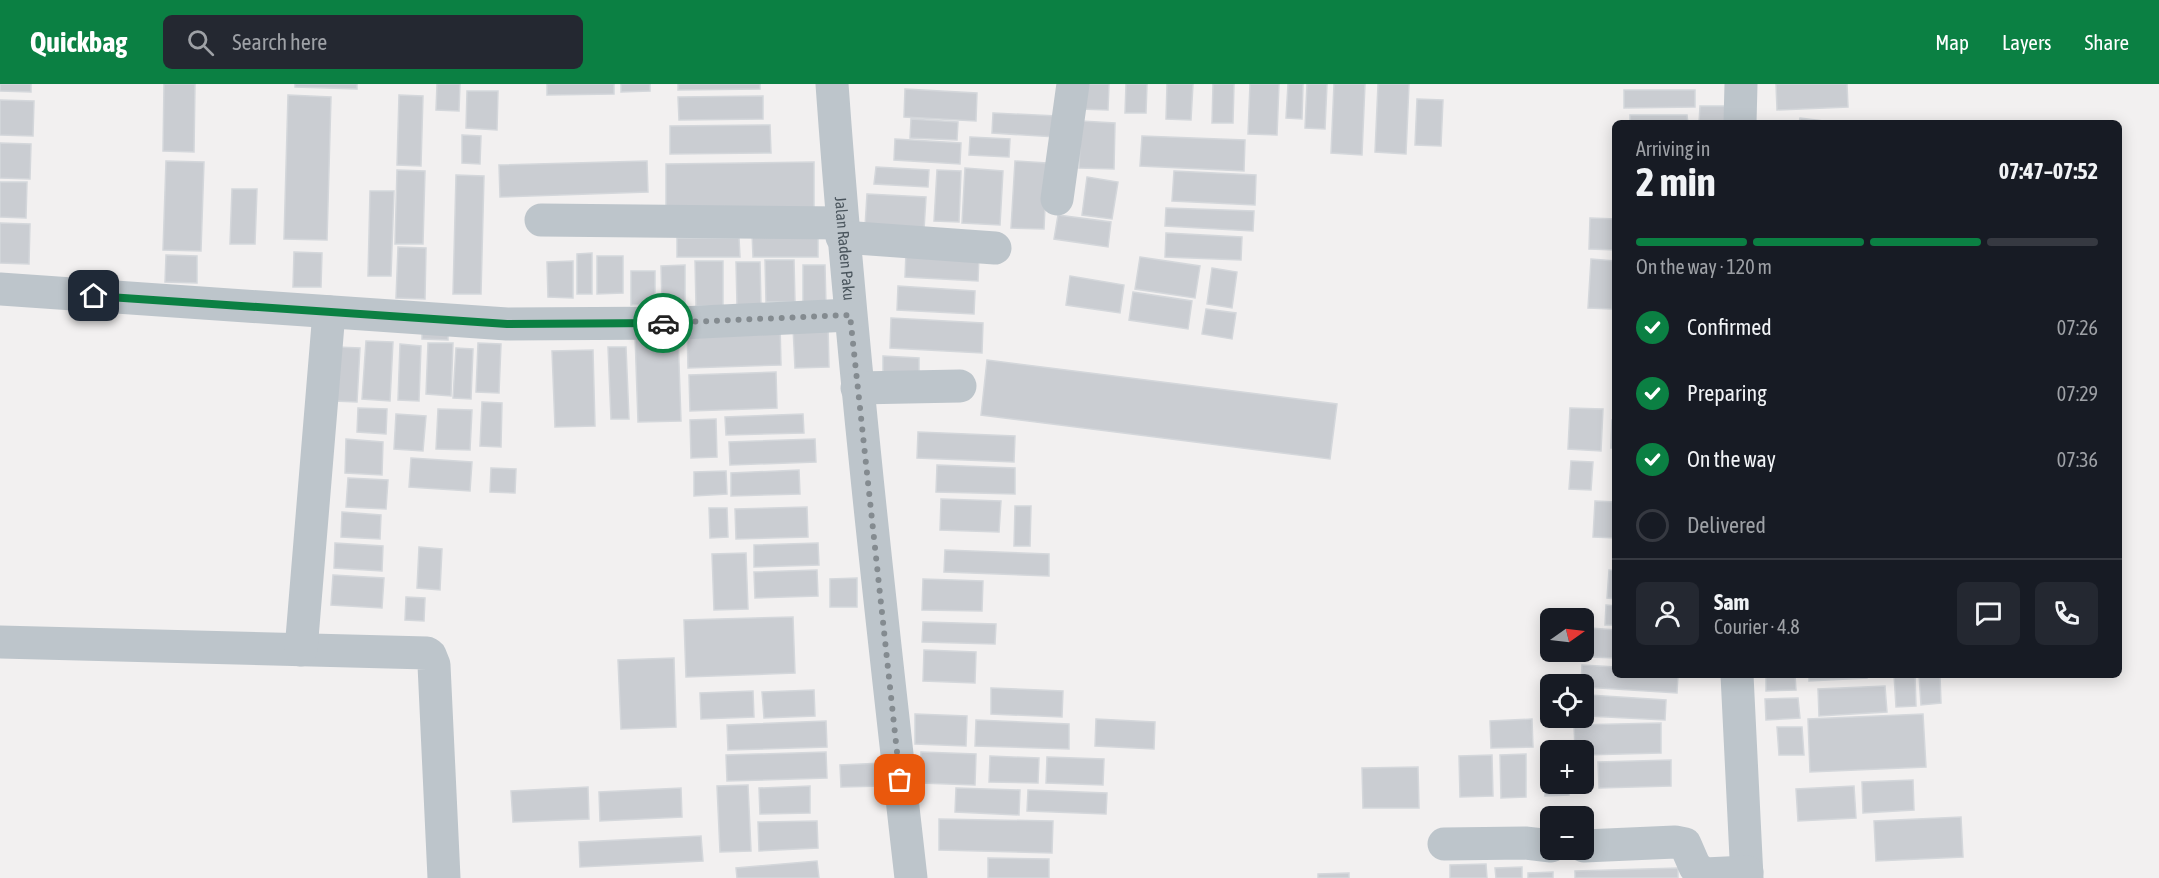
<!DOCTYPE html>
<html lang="en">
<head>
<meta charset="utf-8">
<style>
  :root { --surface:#171b24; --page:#242831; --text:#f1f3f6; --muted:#9ea1a6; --line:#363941; --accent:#0b8043 }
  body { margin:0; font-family:"Asap Condensed",sans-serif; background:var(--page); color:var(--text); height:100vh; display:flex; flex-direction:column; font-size:22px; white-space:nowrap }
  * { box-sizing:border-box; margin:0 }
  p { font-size:20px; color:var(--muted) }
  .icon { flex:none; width:33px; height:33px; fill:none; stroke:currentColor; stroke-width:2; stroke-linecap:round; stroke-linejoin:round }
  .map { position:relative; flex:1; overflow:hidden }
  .details { position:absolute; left:1612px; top:36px; width:510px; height:558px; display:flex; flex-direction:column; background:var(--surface); border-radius:9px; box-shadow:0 3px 15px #0003 }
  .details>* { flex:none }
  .needle { width:39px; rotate:76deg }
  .controls { position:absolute; left:1540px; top:524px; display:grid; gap:12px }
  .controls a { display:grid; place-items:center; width:54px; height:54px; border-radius:9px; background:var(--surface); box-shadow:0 3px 15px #0003; font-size:30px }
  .pin { position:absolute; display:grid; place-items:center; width:51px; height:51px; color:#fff; margin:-26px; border-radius:12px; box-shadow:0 3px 9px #0006 }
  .courier { position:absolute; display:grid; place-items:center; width:60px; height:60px; margin:-30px; border:4px solid #0b8043; border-radius:50%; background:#fff; color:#222; box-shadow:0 2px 8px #0007 }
  .head em { font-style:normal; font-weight:700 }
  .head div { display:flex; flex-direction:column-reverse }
  .head { display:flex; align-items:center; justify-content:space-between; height:102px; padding:0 24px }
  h1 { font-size:39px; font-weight:700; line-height:45px }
  .bar { display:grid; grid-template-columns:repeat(4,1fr); gap:9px 6px; align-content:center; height:72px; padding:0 24px }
  .bar i { height:8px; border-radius:4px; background:var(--line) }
  .bar .current { background:var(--accent) }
  .bar p { grid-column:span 4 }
  .line { display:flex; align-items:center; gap:15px; padding:0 24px; border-top:2px solid var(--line) }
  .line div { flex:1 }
  .round { display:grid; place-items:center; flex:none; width:63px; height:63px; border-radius:9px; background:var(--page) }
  ol { padding:0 24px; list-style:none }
  li { display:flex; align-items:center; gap:18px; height:66px }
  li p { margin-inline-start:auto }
  li .icon { padding:6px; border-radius:50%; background:var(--accent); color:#fff; stroke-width:4 }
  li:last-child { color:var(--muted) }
  li i { width:33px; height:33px; border:3px solid var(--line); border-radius:50% }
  header { display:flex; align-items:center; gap:36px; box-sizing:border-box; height:84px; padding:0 30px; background:var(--accent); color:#fff }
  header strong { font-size:28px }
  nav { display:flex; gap:33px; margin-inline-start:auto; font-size:21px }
  .search { width:420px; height:54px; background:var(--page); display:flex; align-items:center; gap:15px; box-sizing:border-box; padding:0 21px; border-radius:9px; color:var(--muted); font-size:22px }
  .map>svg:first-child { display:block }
  .building { fill:#cacdd2; stroke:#d4d7db; stroke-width:1.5 }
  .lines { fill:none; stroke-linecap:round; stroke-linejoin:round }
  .minor { stroke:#bdc5cb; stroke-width:33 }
  .done { stroke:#848b90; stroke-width:6; stroke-dasharray:0 10.8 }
  .route { stroke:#0b8043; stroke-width:8 }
  .labels { text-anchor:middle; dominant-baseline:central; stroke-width:5; stroke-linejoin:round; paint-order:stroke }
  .street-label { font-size:16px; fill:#49545c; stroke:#fff }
</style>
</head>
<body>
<header>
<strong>Quickbag</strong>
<div class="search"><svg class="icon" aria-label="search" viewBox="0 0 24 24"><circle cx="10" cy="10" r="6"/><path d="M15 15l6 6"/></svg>Search here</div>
<nav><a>Map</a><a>Layers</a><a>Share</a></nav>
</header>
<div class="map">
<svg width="2159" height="794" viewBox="0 0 2159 794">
  <rect width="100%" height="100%" fill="#f2f0f0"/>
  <path class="building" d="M0,0h31v8l-31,-1z
    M164,0h31l-1,68 -31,-1z
    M295,0h62v5l-62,-2z
    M437,0h23l-1,27 -23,-1z
    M547,0h67v10l-67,1z
    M621,0h29v7l-29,1z
    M678,0h82v5l-82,1z
    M1081,0h28l-1,26 -28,-1z
    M1126,0h21l-1,29h-21z
    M1167,0h26l-2,36 -25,-1z
    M1213,0h21l-1,39h-21z
    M1250,0h29l-2,51 -29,-1z
    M1288,0h15l-1,35 -16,-1z
    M1307,0h20l-2,45 -20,-1z
    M1334,0h31l-3,71 -31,-2z
    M1378,0h31l-3,70 -31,-2z
    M1776,0h71l1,23 -71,3z
    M905,5l72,4 -1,28 -72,-4z
    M1624,6h71v17l-71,1z
    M467,7h31l-1,39 -31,-2z
    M288,11l43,2 -4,143 -43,-1z
    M399,11l24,1 -2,70 -24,-1z
    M763,12v23l-84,1 -1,-23z
    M1417,15l26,1 -2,46 -26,-1z
    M0,16l34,1 -1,35 -33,-1z
    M1700,22h33v17h-34z
    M993,29l64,3 -1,21 -64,-4z
    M1630,31h57l1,8h-58z
    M1800,34l31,4v1h-32z
    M911,35l47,3 -1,18 -47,-2z
    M1081,37l34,2 -1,46 -35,-1z
    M770,41l1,28 -101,1v-28z
    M462,51l19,1 -1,28 -18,-1z
    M1142,52l103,4 -1,31 -104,-5z
    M970,53l40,2 -1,18 -40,-2z
    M895,55l66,4 -1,21 -66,-4z
    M0,59l31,1 -1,35 -30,-1z
    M166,77l38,1 -3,89 -38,-1z
    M647,77l1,31 -148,5 -1,-32z
    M1015,77l32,2 -3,66 -33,-1z
    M814,78v48l-148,1v-47z
    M876,83l53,3 -1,17 -54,-3z
    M965,84l38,3 -3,54 -38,-2z
    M397,86l28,1 -2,73h-28z
    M937,86l24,1 -2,51 -25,-1z
    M1174,87l82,4 -1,30 -83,-4z
    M456,91l28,1 -3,118h-28z
    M1087,93l31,5 -6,37 -30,-4z
    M0,98h27l-1,36 -26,-1z
    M232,105h25l-2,55h-25z
    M370,107h24l-3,85h-23z
    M867,110l59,3 -2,33 -59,-3z
    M1166,124l88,3 -1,20 -88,-5z
    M1058,131l53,7 -3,25 -54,-8z
    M1590,134l26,1v31l-27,-1z
    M0,139l30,1 -1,40 -29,-1z
    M752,149h66v24h-65z
    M1166,149l76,4 -1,23 -76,-3z
    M677,154h62l1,19h-63z
    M398,163l28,1 -1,51 -29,-1z
    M294,168l28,1 -1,34h-28z
    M906,168l73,4 -1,25 -73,-4z
    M592,169v41h-15v-40z
    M166,171l31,1v27l-32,-1z
    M597,172h26v37l-26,1z
    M1140,173l60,9 -5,32 -60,-9z
    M1591,175l24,2 -3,48 -24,-1z
    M765,176h29l1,42h-29z
    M573,177v37l-25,-1 -1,-35z
    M695,177h28v45h-27z
    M736,178h24l1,44h-24z
    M685,181v40h-23l-1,-39z
    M803,181h22l1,41h-23z
    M1212,184l25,4 -5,36 -25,-4z
    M631,187h24v33l-24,1z
    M1070,192l54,9 -4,28 -54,-8z
    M898,202l77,5 -1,23 -77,-4z
    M1133,208l59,9 -4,28 -59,-9z
    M1206,225l30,4 -4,26 -30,-5z
    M891,234l92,5 -1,30 -92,-5z
    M422,236l26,1v19l-26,-1z
    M780,240l1,41 -93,3 -1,-41z
    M828,241l1,42 -34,1 -2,-41z
    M678,250l3,87 -43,1 -3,-87z
    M366,257l27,1 -3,59 -28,-2z
    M428,259h25l-2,53 -25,-2z
    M478,259l23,1 -2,49 -23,-1z
    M400,260l21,2 -2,55 -21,-1z
    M337,263l23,1 -3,54 -23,-1z
    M608,263h18l3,72h-18z
    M456,264l17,1 -2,50 -18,-1z
    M593,266l2,76 -40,1 -3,-76z
    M883,272l36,2v17l-36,-2z
    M987,276l350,44 -7,55 -349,-44z
    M776,288l1,36 -87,3 -1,-36z
    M482,318l20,1 -1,44 -21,-1z
    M358,324l29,1 -1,25 -29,-2z
    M1570,324l33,1 -2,42 -33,-2z
    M438,325l34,1 -2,40 -34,-1z
    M396,330l30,2 -3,35 -29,-2z
    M803,330l1,19 -78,2 -1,-18z
    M716,335l1,38 -26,1 -1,-38z
    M1612,336h4v28h-5z
    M918,348l97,4 -1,26 -97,-4z
    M346,355l37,3 -1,33 -37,-2z
    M815,355l1,23 -86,3 -1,-23z
    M411,374l61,4 -2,29 -61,-4z
    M1571,377l22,1 -2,28 -22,-1z
    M937,381l78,3v26l-79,-2z
    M491,384l25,1 -1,24 -25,-1z
    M799,386l1,24 -69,2v-23z
    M726,387l1,23 -33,2v-24z
    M348,394l40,2 -2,29 -40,-2z
    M941,415l60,2 -2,31 -59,-2z
    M1595,417l21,1v36l-23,-1z
    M1015,422h16l-1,40h-16z
    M807,423l1,30 -72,2 -1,-30z
    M709,424h18l1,29 -18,1z
    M342,428l39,3 -1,24 -39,-2z
    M335,459l48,3 -1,25 -48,-3z
    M818,459l1,22 -65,2v-22z
    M419,463l23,2 -2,41 -23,-2z
    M945,466l104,4v22l-105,-4z
    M746,469l2,56 -34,1 -2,-56z
    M817,486l1,26 -63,2 -1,-26z
    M1609,486l7,1v28l-9,-1z
    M333,491l51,3 -2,30 -51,-3z
    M857,494v29h-27v-28z
    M923,495l60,2 -1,30 -60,-1z
    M406,513l19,1 -1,23 -19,-1z
    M1606,521l10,1v19h-11z
    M793,533l2,56 -109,4 -2,-57z
    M923,538l73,2 -1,20 -73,-2z
    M1590,544l26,2v28l-27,-1z
    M924,566l52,2 -1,31 -52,-2z
    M674,574l2,69 -55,2 -3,-69z
    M1582,581l34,2v8h62l-1,18 -93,-6v-3h-3z
    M1766,591h29l1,15 -30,1z
    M1809,591h58v3l-58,3z
    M1894,591h21l1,31 -20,1z
    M1919,591h21l1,28 -20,2z
    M1570,598v2h-19v33h20l1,8h-25l-1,-42z
    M1885,602l2,26 -68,4 -1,-27z
    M991,604l72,3 -1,26 -71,-3z
    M814,606l1,26 -51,2 -2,-26z
    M753,607l1,26 -53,2 -1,-26z
    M1589,611l77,5 -1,20 -77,-4z
    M1798,614l2,20 -34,2 -1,-21z
    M915,630l52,2 -1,30 -51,-2z
    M1923,630l3,53 -116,5 -2,-53z
    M1096,635l59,3 -1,27 -59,-3z
    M1532,635l1,28 -42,1 -1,-27z
    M976,636l93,4v25l-94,-3z
    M826,637l1,26 -99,3 -1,-25z
    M1661,639v30l-77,2v-5h-9l-1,-25z
    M1777,643h25l2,28h-25z
    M826,668l1,26 -100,3 -1,-26z
    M921,668l55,2 -1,31 -55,-2z
    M1526,670v43l-25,1 -1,-43z
    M1492,671l1,41 -33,1 -1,-41z
    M1551,671v28h17l1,12 -24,1 -1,-40z
    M990,672l49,2 -1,25 -49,-1z
    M1047,673l57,2 -1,26 -57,-2z
    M1671,676v26l-72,2 -1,-26z
    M883,679l1,23 -43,1 -1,-22z
    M1418,683l1,41h-56l-1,-40z
    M1913,696l1,30 -51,3 -1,-31z
    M748,701l3,66 -31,1 -3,-66z
    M810,702v27l-50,1 -1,-26z
    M1854,702l2,32 -58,3 -2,-32z
    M588,703l1,32 -76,3 -2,-31z
    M681,704l1,29 -82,4 -1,-29z
    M956,704l64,2 -1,25 -64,-3z
    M1028,706l79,3 -1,21 -79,-3z
    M1961,733l2,40 -87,4 -2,-40z
    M939,735l114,2 -1,32 -113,-3z
    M817,737l1,27 -59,3 -1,-29z
    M701,752l2,25 -123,6 -1,-25z
    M988,774l61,1v19h-61z
    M817,777l2,17h-82l-1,-10z
    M1486,780l1,14h-37v-13z
    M1522,783v11h-26l-1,-10z
    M1678,784v10h-103v-7z
    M1553,788v6h-25v-5z
    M1349,789v5h-31v-4z"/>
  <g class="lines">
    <g class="minor">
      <path id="s1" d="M832,0c19,265 49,530 79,794"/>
      <path d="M1740,39l1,-39"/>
      <path d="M1057,115l16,-115"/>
      <path d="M541,136l301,3"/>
      <path d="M842,153l153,11"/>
      <path d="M0,205l507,35 174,-1 169,-8"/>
      <path d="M857,304l103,-2"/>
      <path d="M0,558l427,11 3,2 4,10 10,213"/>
      <path d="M301,566l28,-338"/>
      <path d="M1737,591l10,203"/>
      <path d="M1444,760l81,-1 26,3"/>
      <path d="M1584,762l91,-4 10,2 10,23 10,7 42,-2"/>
    </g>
  </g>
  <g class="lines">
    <path class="done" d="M663,239l187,-8 50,465"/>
    <path class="route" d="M94,212l413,28 156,-1"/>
  </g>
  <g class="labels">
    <g class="street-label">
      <text stroke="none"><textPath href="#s1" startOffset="165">Jalan Raden Paku</textPath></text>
    </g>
  </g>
</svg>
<div class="controls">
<a><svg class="needle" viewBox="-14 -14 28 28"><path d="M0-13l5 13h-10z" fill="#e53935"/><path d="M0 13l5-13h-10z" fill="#9ea1a6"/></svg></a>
<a><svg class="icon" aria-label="locate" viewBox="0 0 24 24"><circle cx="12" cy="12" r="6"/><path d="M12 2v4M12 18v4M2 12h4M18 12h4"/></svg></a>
<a>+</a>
<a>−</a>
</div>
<div class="pin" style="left:900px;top:696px;background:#ea580c"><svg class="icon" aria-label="bag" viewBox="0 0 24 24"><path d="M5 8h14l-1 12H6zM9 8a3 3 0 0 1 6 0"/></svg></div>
<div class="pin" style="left:94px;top:212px;background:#1f2937"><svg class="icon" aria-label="home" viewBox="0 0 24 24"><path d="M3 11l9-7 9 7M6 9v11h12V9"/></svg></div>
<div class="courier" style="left:663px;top:239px"><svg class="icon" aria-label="car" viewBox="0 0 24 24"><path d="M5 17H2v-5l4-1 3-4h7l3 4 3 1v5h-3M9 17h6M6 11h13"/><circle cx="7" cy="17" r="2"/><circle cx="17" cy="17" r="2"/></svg></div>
<section class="details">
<div class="head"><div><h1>2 min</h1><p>Arriving in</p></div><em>07:47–07:52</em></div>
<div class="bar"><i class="current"></i><i class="current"></i><i class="current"></i><i></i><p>On the way · 120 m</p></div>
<ol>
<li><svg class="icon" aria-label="check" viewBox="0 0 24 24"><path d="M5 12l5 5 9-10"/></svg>Confirmed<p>07:26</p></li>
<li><svg class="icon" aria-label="check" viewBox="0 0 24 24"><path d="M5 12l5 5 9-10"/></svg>Preparing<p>07:29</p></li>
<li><svg class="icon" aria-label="check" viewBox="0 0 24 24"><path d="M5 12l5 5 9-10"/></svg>On the way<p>07:36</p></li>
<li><i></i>Delivered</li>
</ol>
<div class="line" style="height:108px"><a class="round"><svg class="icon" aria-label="person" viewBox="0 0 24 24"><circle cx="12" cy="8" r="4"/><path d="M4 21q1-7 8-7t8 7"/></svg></a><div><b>Sam</b><p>Courier · 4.8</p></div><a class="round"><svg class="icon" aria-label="chat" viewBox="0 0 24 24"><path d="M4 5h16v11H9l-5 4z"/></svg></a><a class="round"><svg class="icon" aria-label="phone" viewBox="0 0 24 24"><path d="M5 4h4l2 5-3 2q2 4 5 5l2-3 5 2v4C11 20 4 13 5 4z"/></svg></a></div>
</section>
</div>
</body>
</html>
